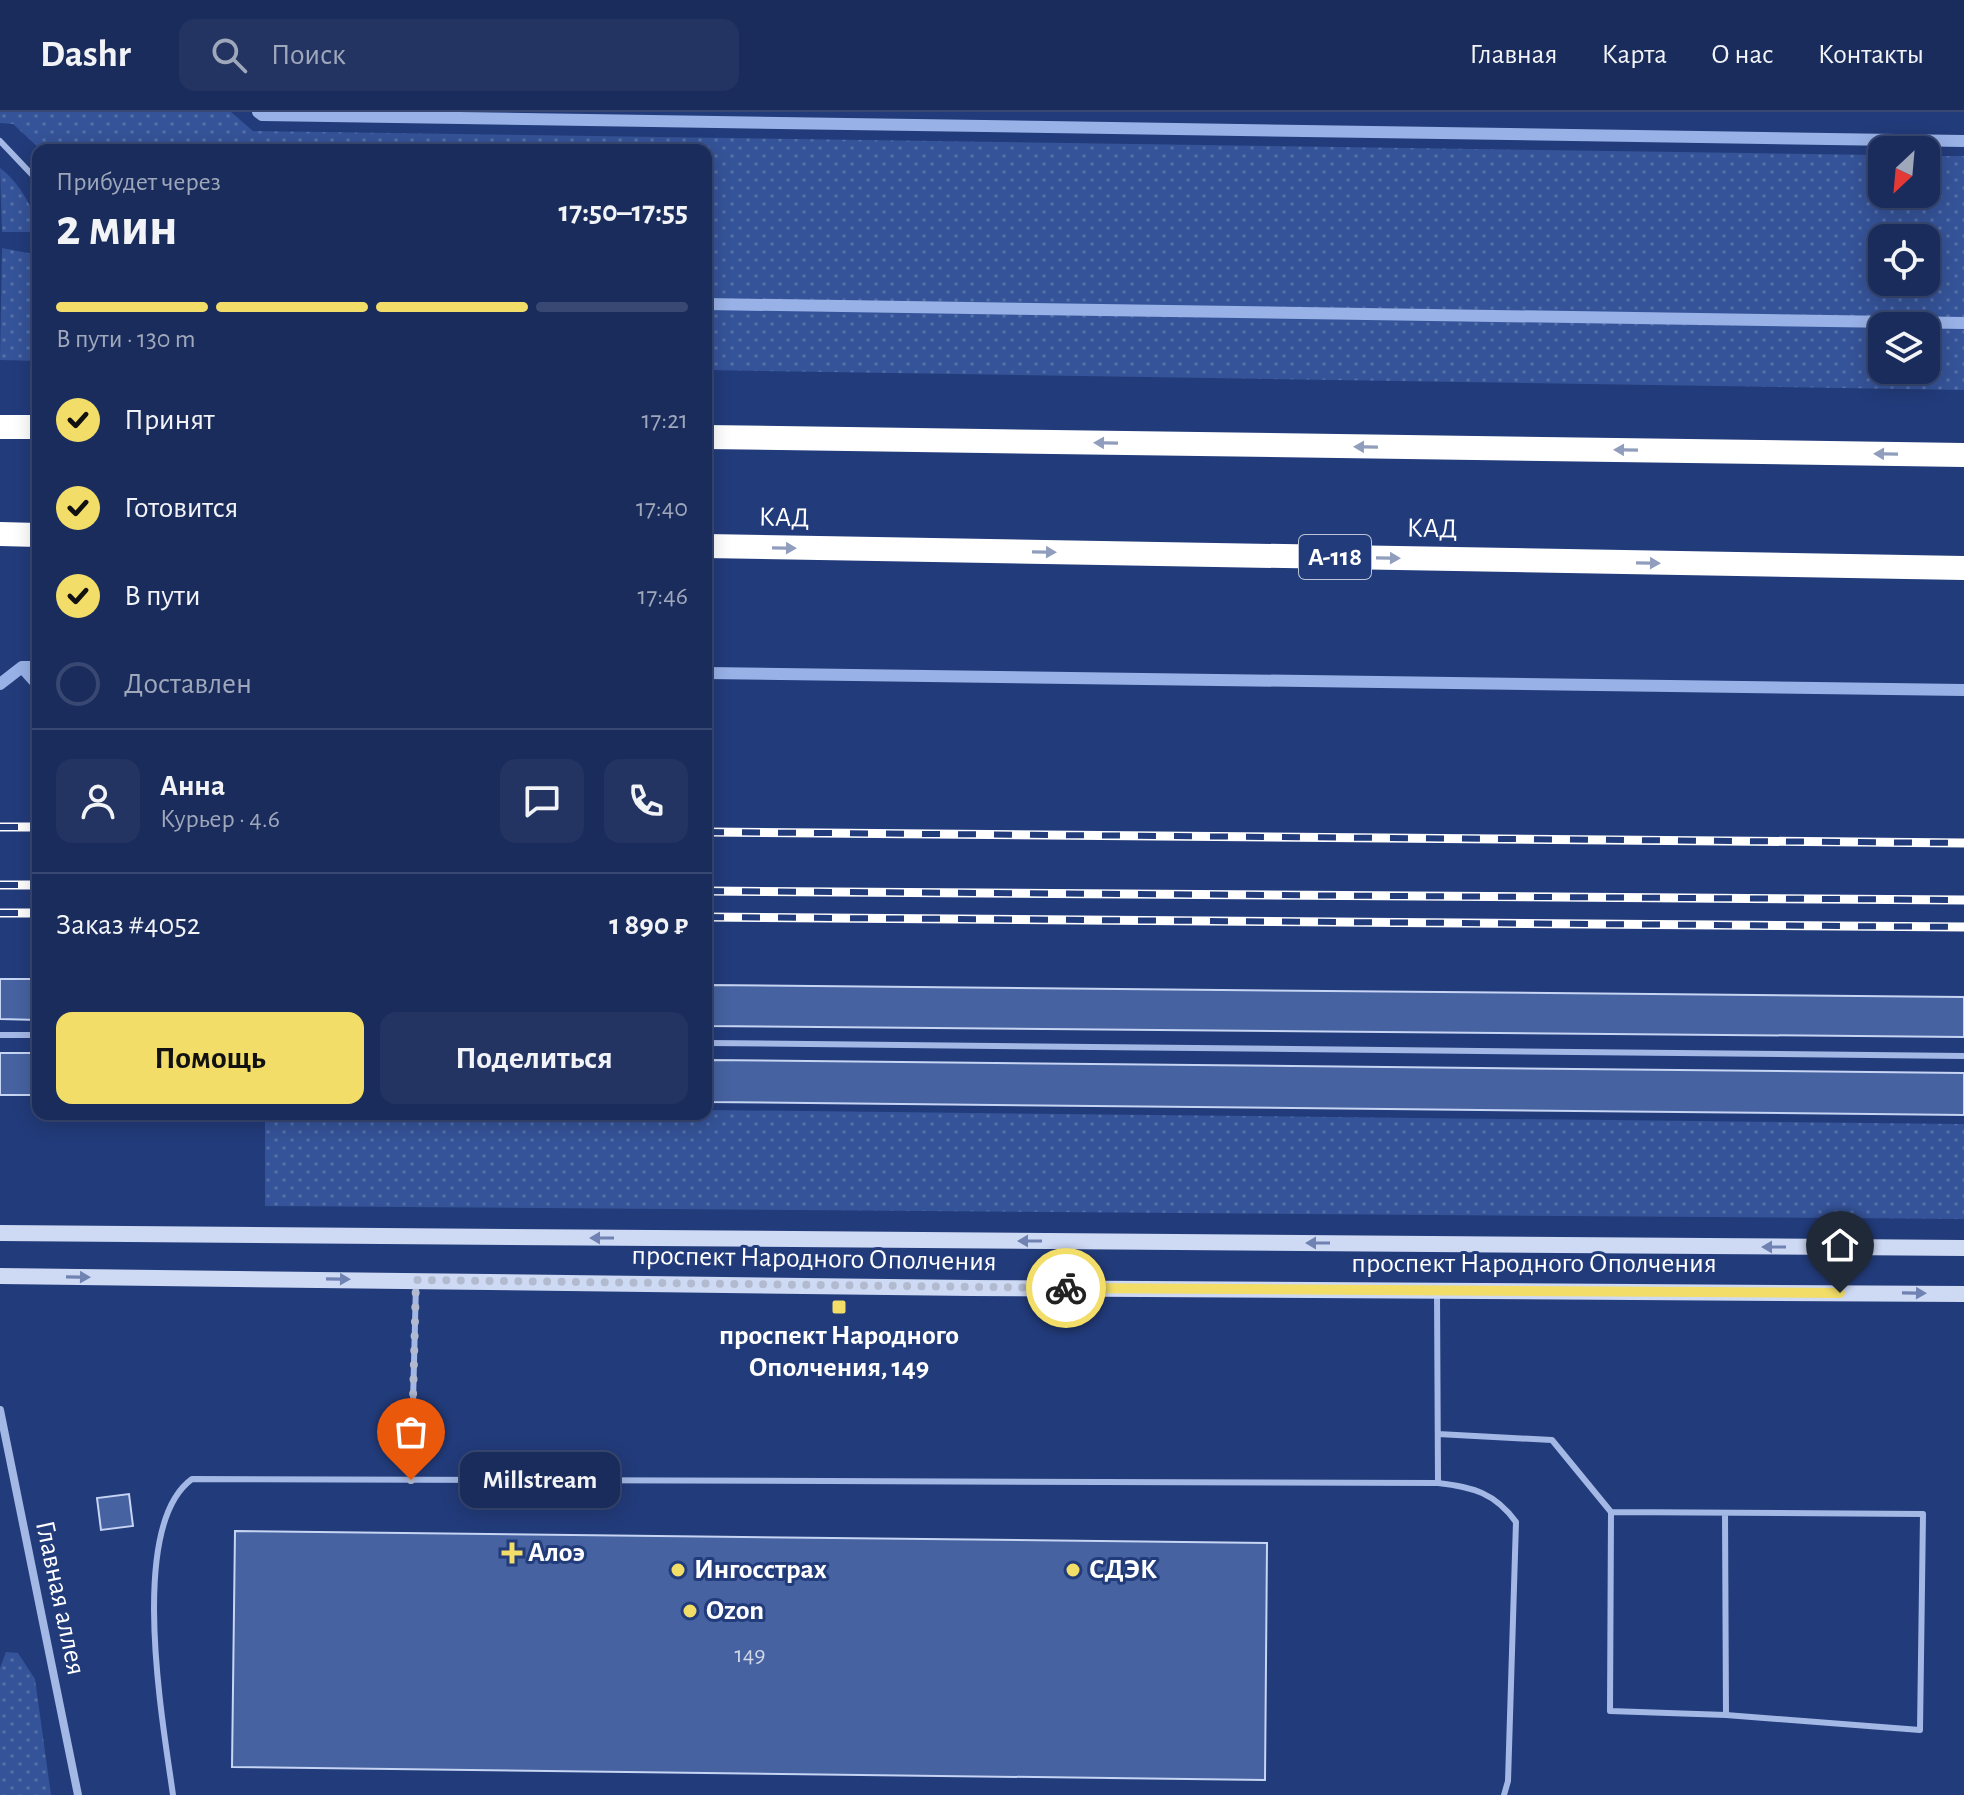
<!DOCTYPE html>
<html lang="ru">
<head>
<meta charset="utf-8">
<style>
  :root { --surface:#1a2c5c; --page:#233462; --text:#f1f3f6; --muted:#9fa7bb; --line:#384872; --accent:#f1dd67 }
  body { margin:0; font-family:"Alegreya Sans",sans-serif; background:var(--page); color:var(--text); height:100vh; display:flex; flex-direction:column; font-size:30px; white-space:nowrap }
  * { box-sizing:border-box; margin:0 }
  p { font-size:26px; color:var(--muted) }
  .icon { flex:none; width:44px; height:44px; fill:none; stroke:currentColor; stroke-width:2; stroke-linecap:round; stroke-linejoin:round }
  .map { position:relative; flex:1; overflow:hidden }
  .panel { position:absolute; left:32px; top:32px; width:680px; height:976px; display:flex; flex-direction:column; background:var(--surface); border-radius:16px; box-shadow:0 4px 20px #0003,0 0 0 2px var(--line) }
  .panel>* { flex:none }
  .needle { width:52px; rotate:206deg }
  .fabs { position:absolute; left:1868px; top:24px; display:grid; gap:16px }
  .fabs a { display:grid; place-items:center; width:72px; height:72px; border-radius:16px; background:var(--surface); box-shadow:0 4px 20px #0003,0 0 0 2px var(--line); font-size:40px }
  .pin { position:absolute; display:grid; place-items:center; width:68px; height:68px; color:#fff; margin:-82px -34px; border-radius:50% 50% 50% 0; rotate:-45deg; box-shadow:0 0 8px #0007 }
  .pin .icon { rotate:45deg }
  .courier { position:absolute; display:grid; place-items:center; width:80px; height:80px; margin:-40px; border:6px solid #f1dd67; border-radius:50%; background:#fff; color:#222; box-shadow:0 2px 10px #0007 }
  .bubble { position:absolute; height:56px; border-radius:16px; background:var(--surface); box-shadow:0 4px 20px #0003,0 0 0 2px var(--line); font-size:26px; font-weight:700; line-height:56px; text-align:center }
  .overview em { font-style:normal; font-weight:700 }
  .overview div { display:flex; flex-direction:column-reverse }
  .overview { display:flex; align-items:center; justify-content:space-between; height:136px; padding:0 24px }
  h1 { font-size:52px; font-weight:700; line-height:60px }
  .bar { display:grid; grid-template-columns:repeat(4,1fr); gap:12px 8px; align-content:center; height:96px; padding:0 24px }
  .bar i { height:10px; border-radius:6px; background:var(--line) }
  .bar .current { background:var(--accent) }
  .bar p { grid-column:span 4 }
  .line { display:flex; align-items:center; gap:20px; padding:0 24px; border-top:2px solid var(--line) }
  .line div { flex:1 }
  .round { display:grid; place-items:center; flex:none; width:84px; height:84px; border-radius:16px; background:var(--page) }
  ol { padding:0 24px; list-style:none }
  li { display:flex; align-items:center; gap:24px; height:88px }
  li p { margin-inline-start:auto }
  li .icon { padding:8px; border-radius:50%; background:var(--accent); color:#111; stroke-width:4 }
  li:last-child { color:var(--muted) }
  li i { width:44px; height:44px; border:4px solid var(--line); border-radius:50% }
  .button { display:flex; gap:16px; margin-top:auto; padding:16px 24px }
  .button a { flex:1; height:92px; border-radius:16px; background:var(--accent); color:#111; font-size:32px; font-weight:700; line-height:92px; text-align:center }
  .button a+a { background:var(--page); color:var(--text) }
  header { display:flex; align-items:center; gap:48px; box-sizing:border-box; height:112px; padding:0 40px; background:var(--surface); border-bottom:2px solid var(--line) }
  header strong { font-size:38px }
  nav { display:flex; gap:44px; margin-inline-start:auto; font-size:28px }
  .search { width:560px; height:72px; background:var(--page); display:flex; align-items:center; gap:20px; box-sizing:border-box; padding:0 28px; border-radius:16px; color:var(--muted); font-size:30px }
  .map>svg:first-child { display:block }
  .grass { fill:url(#grass-dots); fill-rule:evenodd }
  .lines { fill:none; stroke-linecap:round; stroke-linejoin:round }
  .stream { stroke:#98b1e6; stroke-width:12 }
  .building { fill:#4662a1; stroke:#c7d5f4; stroke-width:2 }
  .lane { stroke:#a4b8e5; stroke-width:6 }
  .street { stroke:#a4b8e5; stroke-width:8 }
  .secondary { stroke:#ced9f4; stroke-width:16 }
  .highway { stroke:#fff; stroke-width:24 }
  .rail-casing { stroke:#fff; stroke-width:9 }
  .rail { stroke:#223b7a; stroke-width:6; stroke-dasharray:18; stroke-linecap:butt }
  .oneway { fill:#909dbc }
  .oneway2 { fill:#6f82b1 }
  .done { stroke:#b2bad0; stroke-width:8; stroke-dasharray:0 14.4 }
  .route { stroke:#f1dd67; stroke-width:10 }
  .poi-dot { fill:#f1dd67; stroke:#223b7a; stroke-width:3 }
  .labels { text-anchor:middle; dominant-baseline:central; stroke-width:6; stroke-linejoin:round; paint-order:stroke }
  .number-label { font-size:24px; fill:#d1d8e8 }
  .shield { fill:#223b7a; stroke:#bdc4d7; stroke-width:2 }
  .shield-label { font-size:26px; font-weight:bold; fill:#fff }
  .street-label { font-size:28px; fill:#fff; stroke:#223b7a }
  .poi-label { font-size:28px; font-weight:bold; fill:#fff; stroke:#223b7a; text-anchor:start }
</style>
</head>
<body>
<header>
<strong>Dashr</strong>
<div class="search"><svg class="icon" aria-label="search" viewBox="0 0 24 24"><circle cx="10" cy="10" r="6"/><path d="M15 15l6 6"/></svg>Поиск</div>
<nav><a>Главная</a><a>Карта</a><a>О нас</a><a>Контакты</a></nav>
</header>
<div class="map">
<svg width="1964" height="1683" viewBox="0 0 1964 1683">
  <defs>
    <pattern id="grass-dots" width="8" height="8" patternUnits="userSpaceOnUse" patternTransform="scale(2)"><rect width="8" height="8" fill="#355398"/><path d="M2 2h.1M6 6h.1" fill="none" stroke="#536da7" stroke-width="1.8" stroke-linecap="round"/></pattern>
  </defs>
  <rect width="100%" height="100%" fill="#223b7a"/>
  <path class="grass" d="M0,0h231l22,19 1629,24v39h44v-38h38v234l-1258,-20v-220h-665l-28,-26 -13,-1zM1882,126h44v44h-44zM1926,214v44h-44v-44z
    M0,56c19,14 35,41 38,64h-36z
    M2,136l36,7v106l-38,-1z
    M706,998l1258,14v95l-1699,-13v-92h441z
    M6,1540l12,1 17,26 16,116h-51v-127z"/>
  <g class="lines">
    <path class="stream" d="M258,0l4,3 1702,26
      M706,192l1258,19
      M22,555l16,18
      M706,561l1258,17
      M0,572l22,-17h16"/>
  </g>
  <path class="building" d="M0,867h38v41l-38,-1z
    M706,873l1258,12v40l-1258,-11z
    M0,941h38v42h-38z
    M706,948l1258,13v42l-1258,-13z
    M129,1382l4,32 -32,4 -4,-32z
    M235,1419l1032,12 -2,237 -1033,-13z"/>
  <g class="lines">
    <path class="lane" d="M0,29l38,40
      M0,923h38
      M706,931l1258,13
      M1437,1180l1,191
      M1438,1322l114,6 59,72 -1,199 116,4 194,15 3,-216 -312,-2
      M411,1368l5,-196
      M1725,1401l1,202
      M173,1683c-10,-72 -46,-269 19,-316l1246,4c35,4 57,10 78,39l-8,259 -4,14"/>
    <path class="street" d="M0,1298l78,385"/>
    <path class="secondary" d="M0,1121l1964,15
      M0,1164l971,12 993,6"/>
    <path class="highway" d="M0,315h38
      M706,325l1258,18
      M0,422l38,1
      M706,434l1258,22"/>
    <g class="rail-casing">
      <path id="rail" d="M0,715h38
        M706,720l1258,11
        M0,773h38
        M706,779l1258,9
        M0,801h38
        M706,805l1258,10"/>
    </g>
    <use href="#rail" class="rail"/>
  </g>
  <defs><path id="oneway-solid" d="M-6-.8H1V-3.2L6.5 0L1 3.2V.8H-6Z" transform="scale(2)"/></defs>
  <g class="oneway">
    <use href="#oneway-solid" transform="translate(1106 331) rotate(-179)"/>
    <use href="#oneway-solid" transform="translate(1366 335) rotate(-179)"/>
    <use href="#oneway-solid" transform="translate(1626 338) rotate(-179)"/>
    <use href="#oneway-solid" transform="translate(1886 342) rotate(-179)"/>
    <use href="#oneway-solid" transform="translate(784 436) rotate(1)"/>
    <use href="#oneway-solid" transform="translate(1044 440) rotate(1)"/>
    <use href="#oneway-solid" transform="translate(1388 446) rotate(1)"/>
    <use href="#oneway-solid" transform="translate(1648 451) rotate(1)"/>
  </g>
  <g class="oneway2">
    <use href="#oneway-solid" transform="translate(602 1126) rotate(-180)"/>
    <use href="#oneway-solid" transform="translate(1030 1129) rotate(-180)"/>
    <use href="#oneway-solid" transform="translate(1318 1131) rotate(-180)"/>
    <use href="#oneway-solid" transform="translate(1774 1135) rotate(-180)"/>
    <use href="#oneway-solid" transform="translate(78 1165) rotate(1)"/>
    <use href="#oneway-solid" transform="translate(338 1167) rotate(1)"/>
    <use href="#oneway-solid" transform="translate(1914 1181) rotate(1)"/>
  </g>
  <g class="lines">
    <path class="done" d="M411,1368l5,-200 650,8"/>
    <path class="route" d="M1066,1176l774,5"/>
  </g>
  <g class="poi-dot">
    <rect x="831" y="1187" width="16" height="16" rx="4"/>
    <path d="M508 1429h8v8h8v8h-8v8h-8v-8h-8v-8h8z"/>
    <circle cx="678" cy="1458" r="8"/>
    <circle cx="1073" cy="1458" r="8"/>
    <circle cx="690" cy="1499" r="8"/>
  </g>
  <g class="labels">
    <g class="number-label">
      <text x="750" y="1543">149</text>
    </g>
    <rect class="shield" x="1299" y="423" width="72" height="44" rx="6"/>
    <g class="shield-label">
      <text x="1335" y="445">А-118</text>
    </g>
    <g class="street-label">
      <text transform="translate(784 406) rotate(1)">КАД</text>
      <text transform="translate(1432 417) rotate(1)">КАД</text>
      <text transform="translate(814 1147) rotate(1)">проспект Народного Ополчения</text>
      <text x="1534" y="1152">проспект Народного Ополчения</text>
      <text transform="translate(60 1486) rotate(78)">Главная аллея</text>
    </g>
    <g class="poi-label">
      <text x="839" y="1224" text-anchor="middle">проспект Народного<tspan x="839" dy="32">Ополчения, 149</tspan></text>
      <text x="528" y="1441">Алоэ</text>
      <text x="694" y="1458">Ингосстрах</text>
      <text x="1089" y="1458">СДЭК</text>
      <text x="706" y="1499">Ozon</text>
    </g>
  </g>
</svg>
<div class="fabs">
<a><svg class="needle" viewBox="-14 -14 28 28"><path d="M0-13l5 13h-10z" fill="#e53935"/><path d="M0 13l5-13h-10z" fill="#9fa7bb"/></svg></a>
<a><svg class="icon" aria-label="locate" viewBox="0 0 24 24"><circle cx="12" cy="12" r="6"/><path d="M12 2v4M12 18v4M2 12h4M18 12h4"/></svg></a>
<a><svg class="icon" aria-label="layers" viewBox="0 0 24 24"><path d="M12 4l9 5-9 5-9-5zM3 14l9 5 9-5"/></svg></a>
</div>
<div class="pin" style="left:411px;top:1368px;background:#ea580c"><svg class="icon" aria-label="bag" viewBox="0 0 24 24"><path d="M5 8h14l-1 12H6zM9 8a3 3 0 0 1 6 0"/></svg></div>
<div class="pin" style="left:1840px;top:1181px;background:#1f2937"><svg class="icon" aria-label="home" viewBox="0 0 24 24"><path d="M3 11l9-7 9 7M6 9v11h12V9"/></svg></div>
<div class="courier" style="left:1066px;top:1176px"><svg class="icon" aria-label="bike" viewBox="0 0 24 24"><circle cx="6" cy="16" r="4"/><circle cx="18" cy="16" r="4"/><path d="M6 16l4-8h5l3 8M10 8l3 8H6M13 5h3"/></svg></div>
<div class="bubble" style="left:460px;top:1340px;width:160px">Millstream</div>
<section class="panel">
<div class="overview"><div><h1>2 мин</h1><p>Прибудет через</p></div><em>17:50–17:55</em></div>
<div class="bar"><i class="current"></i><i class="current"></i><i class="current"></i><i></i><p>В пути · 130 m</p></div>
<ol>
<li><svg class="icon" aria-label="check" viewBox="0 0 24 24"><path d="M5 12l5 5 9-10"/></svg>Принят<p>17:21</p></li>
<li><svg class="icon" aria-label="check" viewBox="0 0 24 24"><path d="M5 12l5 5 9-10"/></svg>Готовится<p>17:40</p></li>
<li><svg class="icon" aria-label="check" viewBox="0 0 24 24"><path d="M5 12l5 5 9-10"/></svg>В пути<p>17:46</p></li>
<li><i></i>Доставлен</li>
</ol>
<div class="line" style="height:144px"><a class="round"><svg class="icon" aria-label="person" viewBox="0 0 24 24"><circle cx="12" cy="8" r="4"/><path d="M4 21q1-7 8-7t8 7"/></svg></a><div><b>Анна</b><p>Курьер · 4.6</p></div><a class="round"><svg class="icon" aria-label="chat" viewBox="0 0 24 24"><path d="M4 5h16v11H9l-5 4z"/></svg></a><a class="round"><svg class="icon" aria-label="phone" viewBox="0 0 24 24"><path d="M5 4h4l2 5-3 2q2 4 5 5l2-3 5 2v4C11 20 4 13 5 4z"/></svg></a></div>
<div class="line" style="height:104px"><div>Заказ #4052</div><b>1 890 ₽</b></div>
<div class="button"><a>Помощь</a><a>Поделиться</a></div>
</section>
</div>
</body>
</html>
